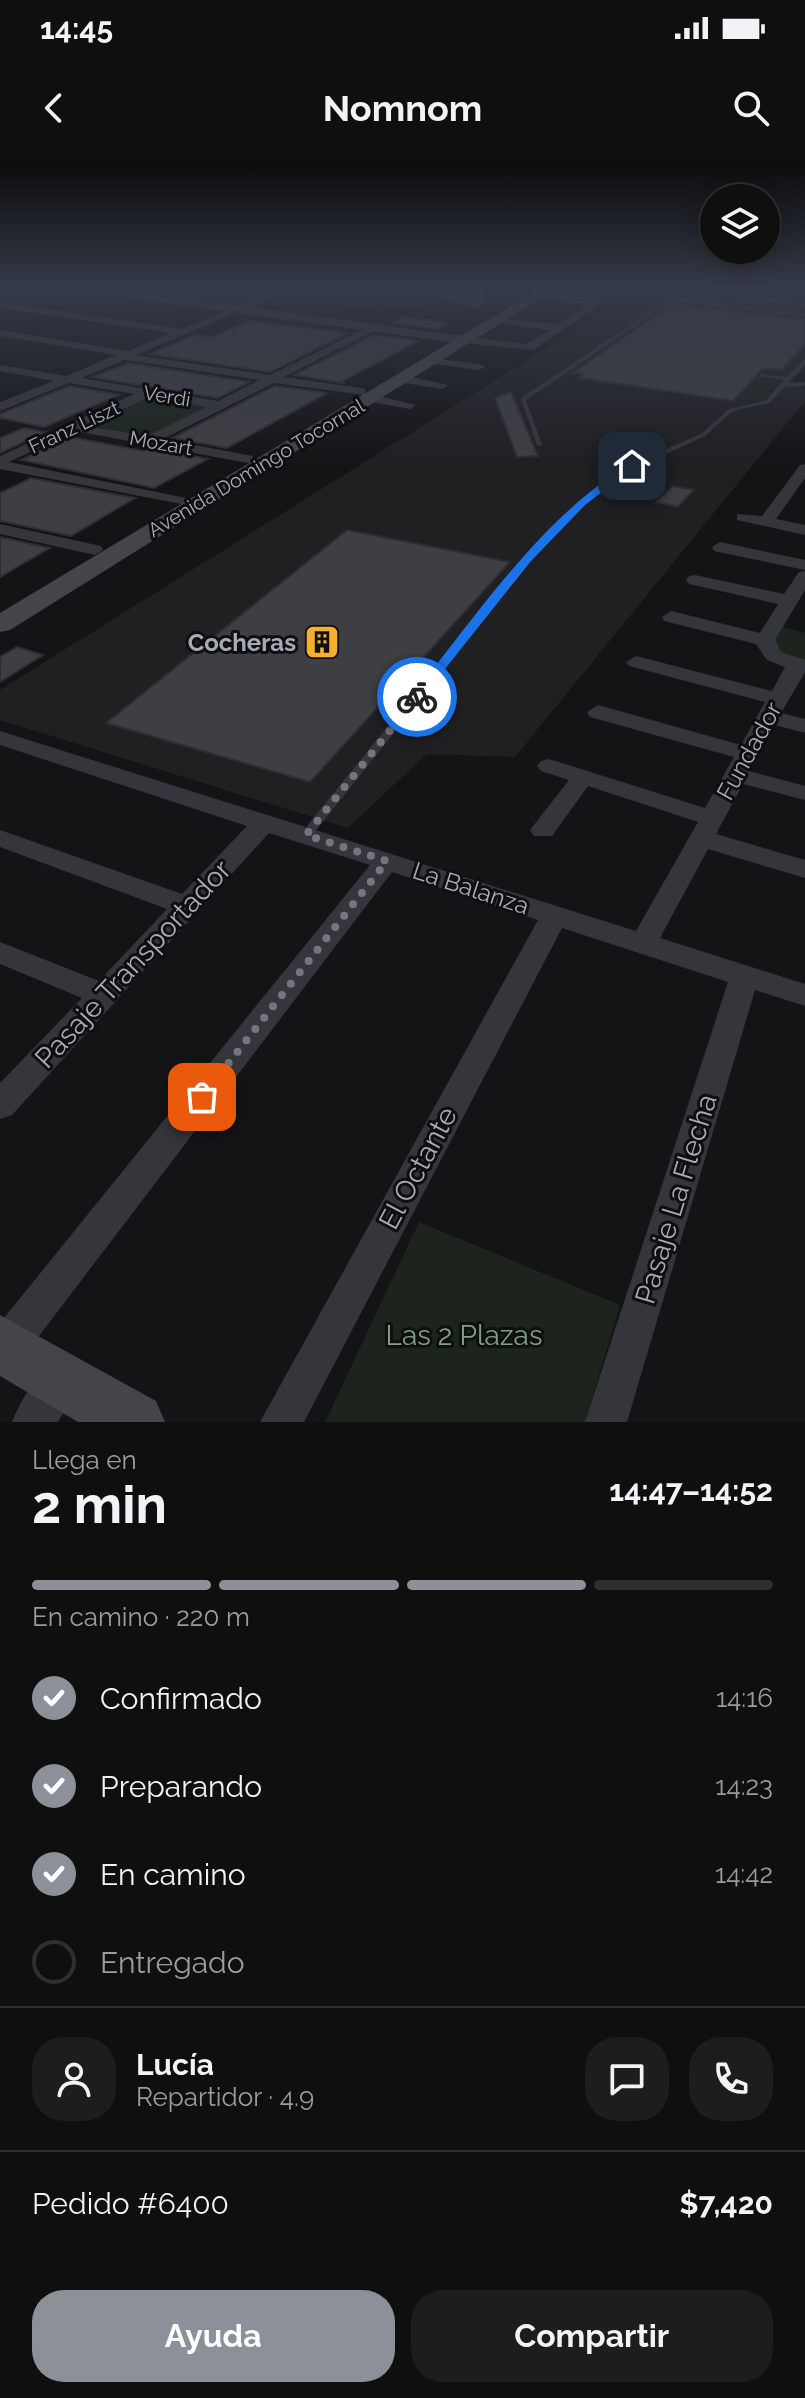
<!DOCTYPE html>
<html lang="es">
<head>
<meta charset="utf-8">
<style>
  :root { --surface:#0f0f10; --page:#1d1d1e; --text:#f1f3f6; --muted:#9b9c9f; --line:#2f2f30; --accent:#8c9099 }
  body { margin:0; font-family:Raleway,sans-serif; background:var(--page); color:var(--text); height:100vh; display:flex; flex-direction:column; font-size:30px; white-space:nowrap }
  * { box-sizing:border-box; margin:0 }
  p { font-size:26px; color:var(--muted) }
  .icon { flex:none; width:44px; height:44px; fill:none; stroke:currentColor; stroke-width:2; stroke-linecap:round; stroke-linejoin:round }
  .map { position:relative; height:1262px; overflow:hidden }
  .details { display:flex; flex-direction:column; background:var(--surface); flex:1 }
  .details>* { flex:none }
  .fabs { position:absolute; left:700px; top:24px; display:grid; gap:16px }
  .fabs a { display:grid; place-items:center; width:80px; height:80px; border-radius:50%; background:var(--surface); box-shadow:0 4px 20px #0003,0 0 0 2px var(--line); font-size:40px }
  .pin { position:absolute; display:grid; place-items:center; width:68px; height:68px; color:#fff; margin:-34px; border-radius:16px; box-shadow:0 4px 12px #0006 }
  .courier { position:absolute; display:grid; place-items:center; width:80px; height:80px; margin:-40px; border:6px solid #1a73e8; border-radius:50%; background:#fff; color:#222; box-shadow:0 2px 10px #0007 }
  .head em { font-style:normal; font-weight:700 }
  .head div { display:flex; flex-direction:column-reverse }
  .head { display:flex; align-items:center; justify-content:space-between; height:136px; padding:0 32px }
  h1 { font-size:52px; font-weight:700; line-height:60px }
  .bar { display:grid; grid-template-columns:repeat(4,1fr); gap:12px 8px; align-content:center; height:96px; padding:0 32px }
  .bar i { height:10px; border-radius:6px; background:var(--line) }
  .bar .selected { background:var(--accent) }
  .bar p { grid-column:span 4 }
  .line { display:flex; align-items:center; gap:20px; padding:0 32px; border-top:2px solid var(--line) }
  .line div { flex:1 }
  .round { display:grid; place-items:center; flex:none; width:84px; height:84px; border-radius:32px; background:var(--page) }
  ol { padding:0 32px; list-style:none }
  li { display:flex; align-items:center; gap:24px; height:88px }
  li p { margin-inline-start:auto }
  li .icon { padding:8px; border-radius:50%; background:var(--accent); color:#fff; stroke-width:4 }
  li:last-child { color:var(--muted) }
  li i { width:44px; height:44px; border:4px solid var(--line); border-radius:50% }
  .primary-button { display:flex; gap:16px; margin-top:auto; padding:16px 32px }
  .primary-button a { flex:1; height:92px; border-radius:32px; background:var(--accent); color:#fff; font-size:32px; font-weight:700; line-height:92px; text-align:center }
  .primary-button a+a { background:var(--page); color:var(--text) }
  .status { display:flex; justify-content:space-between; align-items:center; height:56px; padding:0 40px; background:var(--surface); direction:ltr }
  .status svg { height:22px; fill:currentColor }
  header { display:flex; justify-content:space-between; align-items:center; height:104px; padding:0 32px; background:var(--surface); font-size:36px; font-weight:700 }
  .map>svg:first-child { display:block }
  .built { fill:#202023 }
  .green { fill:#1c241d }
  .building { fill:#3e3f43; stroke:#2e2e32; stroke-width:2 }
  .lines { fill:none; stroke-linecap:round; stroke-linejoin:round }
  .service { fill:#35363b; fill-rule:evenodd }
  .minor { fill:#35363b; fill-rule:evenodd }
  .tertiary { fill:#35363b; fill-rule:evenodd }
  .secondary { fill:#43454b; fill-rule:evenodd }
  .route { fill:#1a73e8 }
  .done { stroke:#73767f; stroke-width:8; stroke-dasharray:0 14.4 }
  .labels { text-anchor:middle; dominant-baseline:central; stroke-width:6; stroke-linejoin:round; paint-order:stroke }
  .far-street-label { font-size:20px; fill:#a6abb7; stroke:#0f0f11 }
  .poi-label { font-size:24px; font-weight:bold; fill:#a6abb7; stroke:#0f0f11; text-anchor:end }
  .street-label { font-size:24px; fill:#a6abb7; stroke:#0f0f11 }
  .near-street-label { font-size:28px; fill:#a6abb7; stroke:#0f0f11 }
  .near-park-label { font-size:28px; fill:#7ca27e; stroke:#0f0f11 }
</style>
</head>
<body>
<div class="status"><b>14:45</b><svg viewBox="0 0 49 12"><path d="M0 12V9h3v3zM5 12V6h3v6zM10 12V3h3v9zM15 12V0h3v12zM26 1h20v11H26zM47 4h2v5h-2z"/></svg></div>
<header><svg class="icon" aria-label="back" viewBox="0 0 24 24"><path d="M15 5l-7 7 7 7"/></svg>Nomnom<svg class="icon" aria-label="search" viewBox="0 0 24 24"><circle cx="10" cy="10" r="6"/><path d="M15 15l6 6"/></svg></header>
<div class="map">
<svg width="805" height="1262" viewBox="0 0 805 1262">
  <rect width="100%" height="100%" fill="#141416"/>
  <path class="built" d="M309,126h153l-47,24 -27,-3 -8,4 -99,-13z
    M646,126h82l77,8v73l-12,14 12,8v12l-290,356 -88,-3 -79,74 -348,-108v-30z"/>
  <path class="green" d="M711,126l94,8v8l-92,-8 -6,-4z
    M754,217l25,5 -18,19h-28z
    M147,237l63,10 -65,31 -59,-13z
    M782,467l23,6v29l-25,-7 -10,-8z
    M419,1062l201,83 -35,117h-260z"/>
  <path class="building" d="M420,126h63l2,17 -10,5 -56,-18z
    M673,144l132,16v24l-24,26 -18,-2 -30,33 -153,-23 3,-4 -10,-1z
    M403,157l45,6 -10,6 -46,-6z
    M250,161l98,12 -78,39 -120,-18 45,-19 16,2z
    M374,175l44,6 -76,40 3,2 -51,-8z
    M127,204v-1l122,19 -31,16 -126,-21z
    M69,226l50,9 -75,32 -44,-9v-4z
    M275,226l52,7 -100,55 -55,-10z
    M511,232l27,64 -21,1 -22,-59z
    M24,268l21,4 -45,21v-15z
    M70,277l74,14 6,-3 58,11 -54,29 -133,-28z
    M31,318l104,20 -64,38 -71,-15v-28z
    M673,326l21,4 -16,17 -22,-5z
    M347,370l163,32 -200,220 -204,-59z
    M0,377l50,11 -50,29z
    M17,487l26,8 -43,27v-25z"/>
  <g class="lines">
    <path class="service" d="M688,126h5l-4,3 116,15v2l-119,-14 -10,6 129,15v4l-133,-16 -146,99 16,45 -5,1 -16,-48z
      M805,199v5l-17,19 17,-1v4l-20,1 -16,16 -36,8 -28,25 -80,37 -40,32 -54,56 -221,277h-8l-2,-3 2,-3 223,-275 54,-56 40,-32 82,-35 28,-25 36,-8 19,-21 -24,-4v-2l27,3z"/>
    <path class="minor" d="M287,126h13l-164,69 134,20 102,-50 5,3 -1,2 -92,47 77,11 4,1v6l-91,-12 -111,56 90,17v6l-5,1 -173,-32 -66,31 187,38 6,2v6l-202,-39v-13l134,-62 -65,-11 -69,28v-9l54,-21 -54,-10v-6l66,11 50,-21 -116,-19v-6l128,21 43,-18 -171,-25v-6l182,27zM125,200h1l133,20 -41,21 -137,-23zM149,237l58,10 -60,29 -60,-10z
      M573,126l51,3 14,-3 -12,9z
      M536,133l60,6 6,4 -69,47 -68,-7 -5,-3 5,-3 62,7 23,-14 -53,-7 -5,-3 1,-2 65,6 31,-20 -50,-6z
      M431,198l48,6 6,3 -6,3 -52,-7v-4z
      M402,215l46,10 -6,4 -44,-7v-6z
      M370,234l46,11 -6,4 -44,-8v-6z
      M805,304v14l-29,41 29,6v10l-68,-15v-6l25,2 38,-51z
      M0,364l101,22 2,4 -8,5 -95,-21z
      M720,382l85,18v10l-91,-19 -2,-4z
      M805,411v19l-30,50 6,12 24,8v12l-24,41 24,6v14l-30,-8 -26,46 56,15v14l-62,-16 -27,50 89,26v18l-97,-29 -48,89 145,46v22l-50,-16 -128,432h-42l143,-440 -166,-54 -258,494h-44l278,-502 -146,-48 -372,489 -14,6 -6,-2v-42l370,-458 -101,-32 -257,282 -12,4v-36l82,-85 -82,-34v-22l99,39 68,-72 -167,-62v-17l182,64 65,-68 -247,-81v-14l636,200 62,-109 -110,-36 -36,50h-18l-4,-6 39,-50 -28,-9 -4,-5 4,-5 8,-2 156,49 29,-51 -144,-40 -3,-5 11,-7 143,40 24,-43 -136,-36 -3,-4 10,-6 136,35 13,-24 -18,-7 -11,-16 -92,-23 -2,-4 9,-6 89,22 18,-29 -89,-20 -3,-4 3,-4 6,-1 89,19 15,-22z
      M62,1199l15,6 6,15 -25,42h-46c10,-24 26,-53 50,-63z"/>
    <path class="tertiary" d="M56,126h33l376,50 7,4 -7,4 -403,-55z
      M763,126l42,1v6z"/>
    <path class="secondary" d="M0,126h15l-15,7z
      M544,126h16l-550,344 -10,2v-19z
      M0,1155l156,86 9,21h-87l-78,-46z"/>
  </g>
  <linearGradient id="sky" x2="0" y2="1"><stop stop-color="#0b0b0c"/><stop offset="0.42" stop-color="#343a47"/><stop offset="1" stop-color="#343a47" stop-opacity="0"/></linearGradient>
  <rect width="805" height="303" fill="url(#sky)"/>
  <path class="route" d="M629,305l7,1 -51,39 -54,56 -110,138h-8v-5c63,-77 129,-178 216,-229z"/>
  <g class="lines">
    <path class="done" d="M202,937l185,-236 -81,-26 111,-138"/>
  </g>
  <defs>
    <g id="building-square" transform="scale(1.8)"><rect x="-9" y="-9" width="18" height="18" rx="4" fill="#f6af2d" stroke="#0f0f11"/><path d="M-4-6H4V6H1V3H-1V6H-4ZM-2.5-4.3h1.7v1.8h-1.7ZM.8-4.3h1.7v1.8H.8ZM-2.5-1h1.7V.8h-1.7ZM.8-1h1.7V.8H.8Z" fill="#111"/></g>
  </defs>
  <g fill-rule="evenodd">
    <use href="#building-square" x="322" y="482"/>
  </g>
  <g class="labels">
    <g class="far-street-label">
      <text transform="translate(167 236) rotate(9)">Verdi</text>
      <text transform="translate(74 267) rotate(-25)">Franz Liszt</text>
      <text transform="translate(161 283) rotate(10)">Mozart</text>
      <text transform="translate(256 308) rotate(-31)">Avenida Domingo Tocornal</text>
    </g>
    <g class="poi-label">
      <text x="296" y="482">Cocheras</text>
    </g>
    <g class="street-label">
      <text transform="translate(749 591) rotate(-61)">Fundador</text>
      <text transform="translate(471 728) rotate(18)">La Balanza</text>
    </g>
    <g class="near-street-label">
      <text transform="translate(133 804) rotate(-47)">Pasaje Transportador</text>
      <text transform="translate(418 1008) rotate(-62)">El Octante</text>
      <text transform="translate(676 1039) rotate(-73)">Pasaje La Flecha</text>
    </g>
    <g class="near-park-label">
      <text x="464" y="1175">Las 2 Plazas</text>
    </g>
  </g>
</svg>
<div class="fabs">
<a><svg class="icon" aria-label="layers" viewBox="0 0 24 24"><path d="M12 4l9 5-9 5-9-5zM3 14l9 5 9-5"/></svg></a>
</div>
<div class="pin" style="left:202px;top:937px;background:#ea580c"><svg class="icon" aria-label="bag" viewBox="0 0 24 24"><path d="M5 8h14l-1 12H6zM9 8a3 3 0 0 1 6 0"/></svg></div>
<div class="pin" style="left:632px;top:306px;background:#1f2937"><svg class="icon" aria-label="home" viewBox="0 0 24 24"><path d="M3 11l9-7 9 7M6 9v11h12V9"/></svg></div>
<div class="courier" style="left:417px;top:537px"><svg class="icon" aria-label="bike" viewBox="0 0 24 24"><circle cx="6" cy="16" r="4"/><circle cx="18" cy="16" r="4"/><path d="M6 16l4-8h5l3 8M10 8l3 8H6M13 5h3"/></svg></div>
</div>
<section class="details">
<div class="head"><div><h1>2 min</h1><p>Llega en</p></div><em>14:47–14:52</em></div>
<div class="bar"><i class="selected"></i><i class="selected"></i><i class="selected"></i><i></i><p>En camino · 220 m</p></div>
<ol>
<li><svg class="icon" aria-label="check" viewBox="0 0 24 24"><path d="M5 12l5 5 9-10"/></svg>Confirmado<p>14:16</p></li>
<li><svg class="icon" aria-label="check" viewBox="0 0 24 24"><path d="M5 12l5 5 9-10"/></svg>Preparando<p>14:23</p></li>
<li><svg class="icon" aria-label="check" viewBox="0 0 24 24"><path d="M5 12l5 5 9-10"/></svg>En camino<p>14:42</p></li>
<li><i></i>Entregado</li>
</ol>
<div class="line" style="height:144px"><a class="round"><svg class="icon" aria-label="person" viewBox="0 0 24 24"><circle cx="12" cy="8" r="4"/><path d="M4 21q1-7 8-7t8 7"/></svg></a><div><b>Lucía</b><p>Repartidor · 4.9</p></div><a class="round"><svg class="icon" aria-label="chat" viewBox="0 0 24 24"><path d="M4 5h16v11H9l-5 4z"/></svg></a><a class="round"><svg class="icon" aria-label="phone" viewBox="0 0 24 24"><path d="M5 4h4l2 5-3 2q2 4 5 5l2-3 5 2v4C11 20 4 13 5 4z"/></svg></a></div>
<div class="line" style="height:104px"><div>Pedido #6400</div><b>$7,420</b></div>
<div class="primary-button"><a>Ayuda</a><a>Compartir</a></div>
</section>
</body>
</html>
